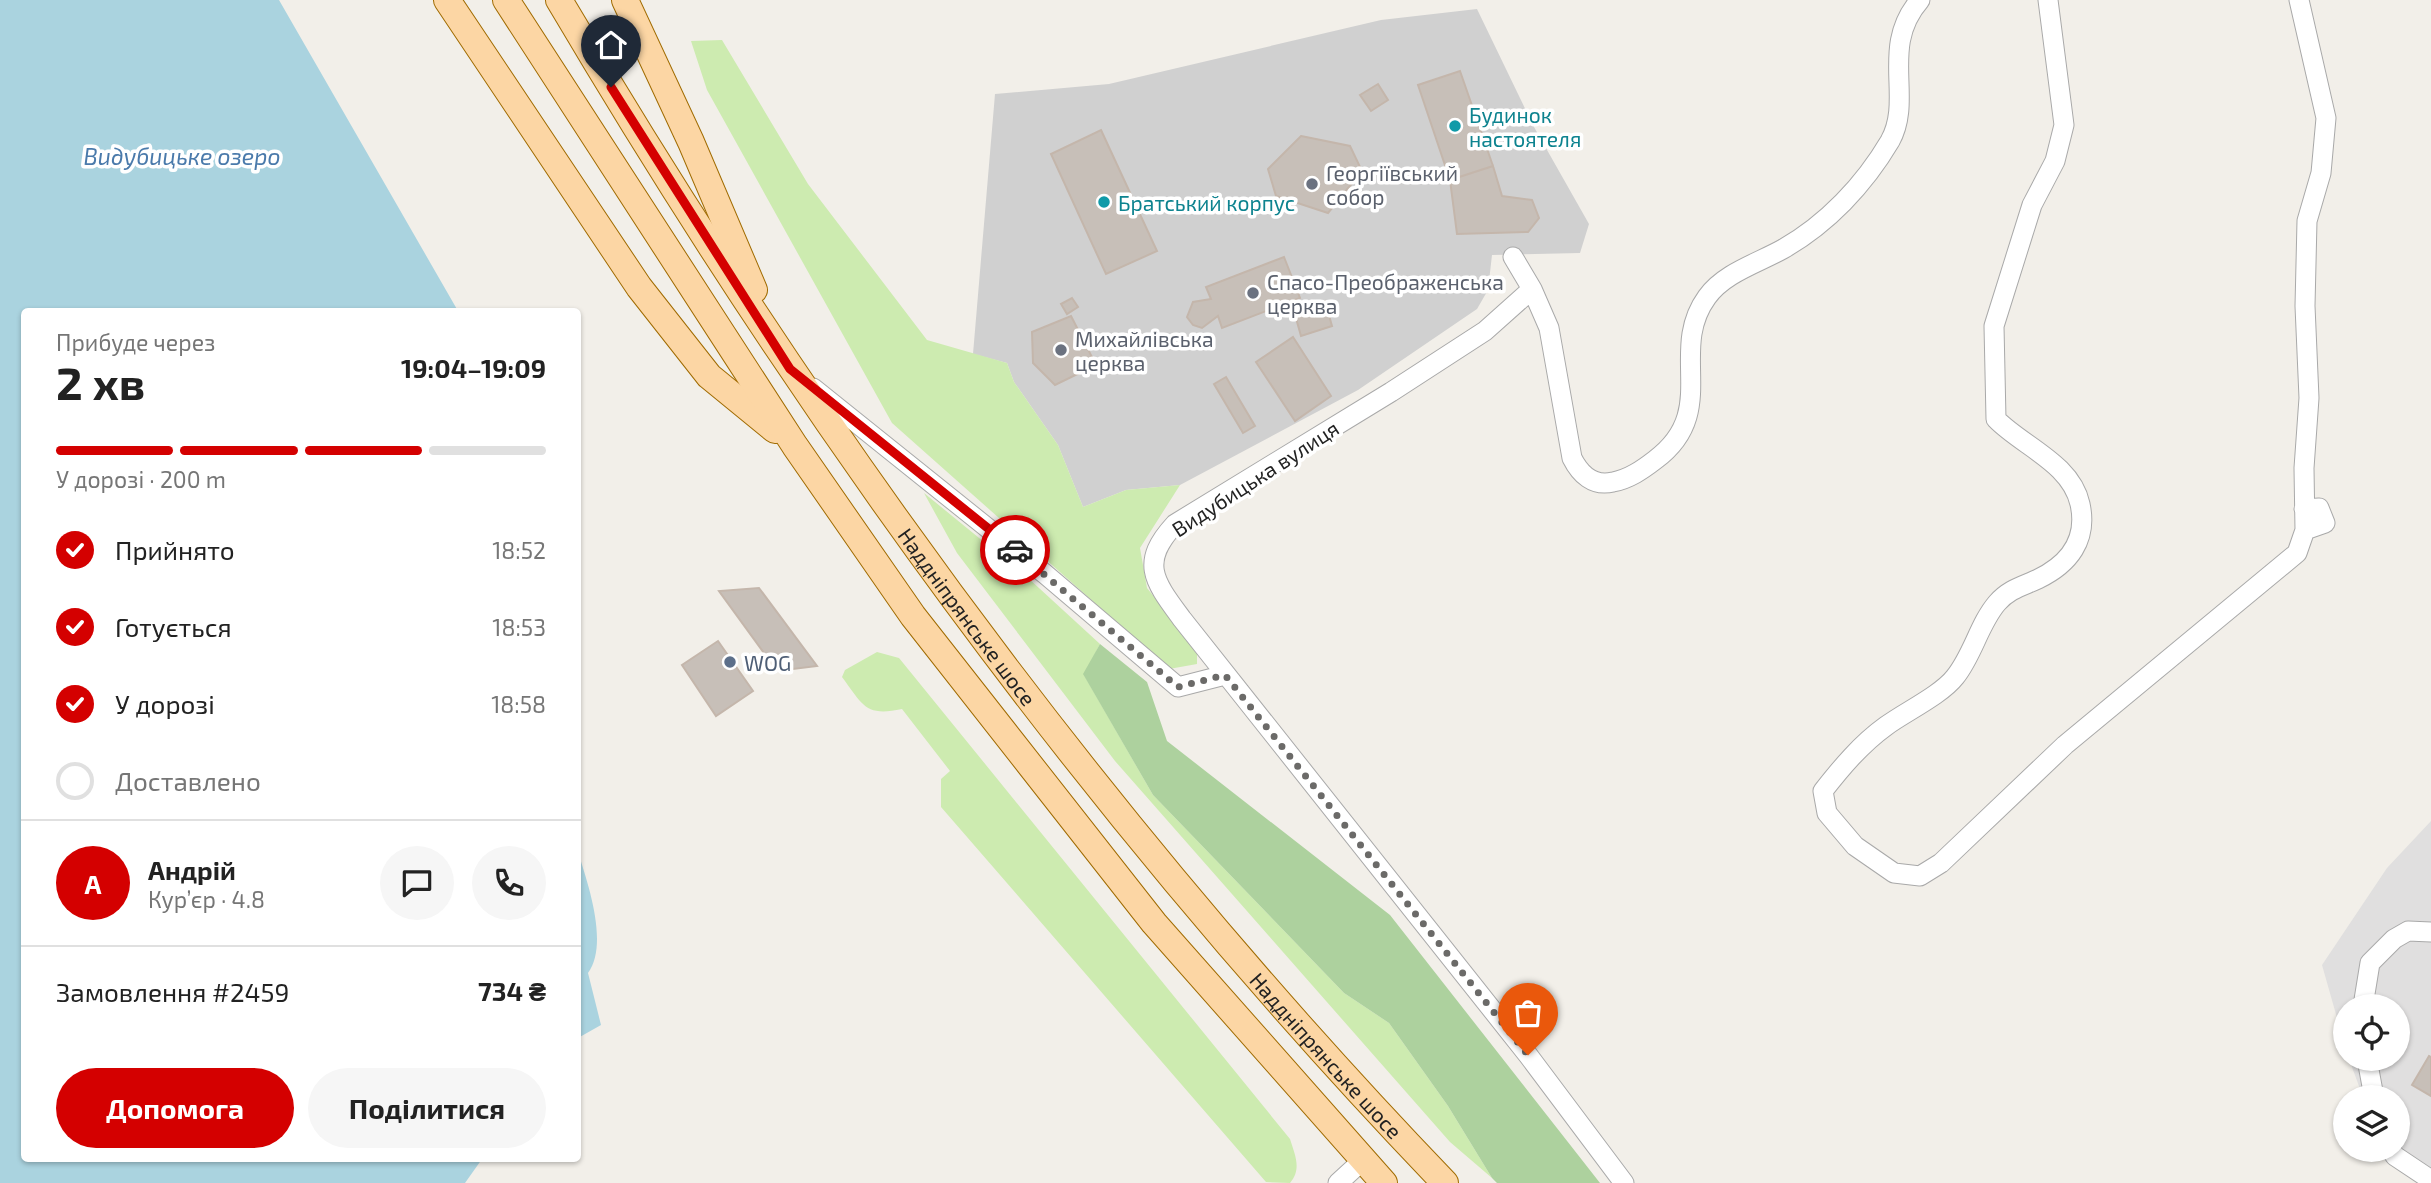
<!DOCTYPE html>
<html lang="uk">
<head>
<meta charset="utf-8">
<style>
  :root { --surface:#fff; --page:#f6f6f6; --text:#222; --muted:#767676; --line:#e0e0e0; --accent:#d40000 }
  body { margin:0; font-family:"Exo 2",sans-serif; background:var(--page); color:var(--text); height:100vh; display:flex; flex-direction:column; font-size:26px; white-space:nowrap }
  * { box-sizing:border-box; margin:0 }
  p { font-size:23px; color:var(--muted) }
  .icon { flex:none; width:38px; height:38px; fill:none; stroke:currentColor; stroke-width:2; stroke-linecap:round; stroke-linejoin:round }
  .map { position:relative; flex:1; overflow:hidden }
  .side { position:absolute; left:21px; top:308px; width:560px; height:854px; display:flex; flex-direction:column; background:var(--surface); border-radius:7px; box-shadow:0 2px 5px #0004 }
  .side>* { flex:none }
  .buttons { position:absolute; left:2333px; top:994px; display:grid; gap:14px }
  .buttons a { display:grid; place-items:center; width:77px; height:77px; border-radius:50%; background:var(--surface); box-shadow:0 2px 5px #0004; font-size:35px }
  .pin { position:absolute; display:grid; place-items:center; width:60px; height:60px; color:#fff; margin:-72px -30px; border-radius:50% 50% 50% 0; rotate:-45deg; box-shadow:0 0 7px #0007 }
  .pin .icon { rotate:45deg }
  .courier { position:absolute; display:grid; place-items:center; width:70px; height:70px; margin:-35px; border:5px solid #d40000; border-radius:50%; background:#fff; color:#222; box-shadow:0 2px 9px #0007 }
  .head em { font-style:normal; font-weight:700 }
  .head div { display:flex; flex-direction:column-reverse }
  .head { display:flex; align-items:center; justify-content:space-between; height:119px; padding:0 35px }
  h1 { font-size:46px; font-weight:700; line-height:52px }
  .bar { display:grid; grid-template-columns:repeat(4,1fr); gap:10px 7px; align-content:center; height:84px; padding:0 35px }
  .bar i { height:9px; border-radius:5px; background:var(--line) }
  .bar .current { background:var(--accent) }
  .bar p { grid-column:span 4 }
  .line { display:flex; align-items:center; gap:18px; padding:0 35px; border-top:2px solid var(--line) }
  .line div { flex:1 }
  .round { display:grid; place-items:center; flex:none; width:74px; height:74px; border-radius:37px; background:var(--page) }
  ol { padding:0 35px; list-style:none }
  li { display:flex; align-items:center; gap:21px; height:77px }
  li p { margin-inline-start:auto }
  li .icon { padding:7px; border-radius:50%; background:var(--accent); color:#fff; stroke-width:4 }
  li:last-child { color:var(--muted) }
  li i { width:38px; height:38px; border:4px solid var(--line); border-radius:50% }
  .button { display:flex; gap:14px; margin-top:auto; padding:14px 35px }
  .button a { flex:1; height:80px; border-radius:42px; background:var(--accent); color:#fff; font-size:28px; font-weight:700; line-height:80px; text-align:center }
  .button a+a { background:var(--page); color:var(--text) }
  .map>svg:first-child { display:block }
  .residential { fill:#e0dfdf }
  .religious { fill:#d0d0d0 }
  .grass { fill:#cdebb0 }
  .forest { fill:#add19e }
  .water { fill:#aad3df }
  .building { fill:#c7bfb8; stroke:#c4b6ab; stroke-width:2 }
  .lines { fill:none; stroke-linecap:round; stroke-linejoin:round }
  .minor-casing { stroke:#a9a9a9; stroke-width:21 }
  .major-casing { stroke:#a06b00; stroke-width:28 }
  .minor { stroke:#fff; stroke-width:19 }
  .major { stroke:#fcd6a4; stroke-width:26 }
  .done { stroke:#6b6a68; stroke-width:7; stroke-dasharray:0 12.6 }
  .route { stroke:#d40000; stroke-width:9 }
  .culture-dot { fill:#0f9aa8; stroke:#fff; stroke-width:2.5 }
  .worship-dot { fill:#6b7280; stroke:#fff; stroke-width:2.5 }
  .service-dot { fill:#5c6f8a; stroke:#fff; stroke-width:2.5 }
  .labels { text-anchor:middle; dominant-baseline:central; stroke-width:7; stroke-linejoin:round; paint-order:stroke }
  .culture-label { font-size:21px; fill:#0d838f; stroke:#fff; text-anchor:start }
  .worship-label { font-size:21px; fill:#5b616d; stroke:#fff; text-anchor:start }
  .street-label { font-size:21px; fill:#222; stroke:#fff }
  .service-label { font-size:21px; fill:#4e5e75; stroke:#fff; text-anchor:start }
  .water-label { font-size:23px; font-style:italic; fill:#4a7aab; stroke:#fff }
</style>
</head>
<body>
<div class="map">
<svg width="2431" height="1183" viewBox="0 0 2431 1183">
  <rect width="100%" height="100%" fill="#f2efe9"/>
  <path class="residential" d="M2431,821v362l-33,-33v-53h-35l-14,-38h49v-53h-53v40l-23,-81 65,-97z"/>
  <path class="religious" d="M1477,9l57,118 55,97 -9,29 -88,2 -4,35 -11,19 -119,81 -178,95 -54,5 -43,17 -25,-62 -44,-63 -7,-19 -34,-9 22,-260 114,-10 272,-64z"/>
  <path class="grass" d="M722,40l86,144 119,156 80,23 7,19 44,63 25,62 43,-17 54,-5 -40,63 7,40 50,62v14l-28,5 -277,-246 -185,-333 -16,-49z
    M924,493l103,84 73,67 -16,31 69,120 191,198 45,30 59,83 44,72 -42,-36 -335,-381 -158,-208z
    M877,652l22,6 391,481c5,16 12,30 0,44l-24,-1 -325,-375v-28l9,-8 -48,-62c-37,8 -39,-4 -60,-32l3,-7z"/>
  <path class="forest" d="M1100,644l47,38 20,59 223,174 210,268h-103l-5,-5 -44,-72 -59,-83 -45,-30 -191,-198 -70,-121z"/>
  <path class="water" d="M0,0h279l179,311 -434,1v846l458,1 -17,24h-465z
    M578,852c10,32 31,92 10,121l13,52 -23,13z"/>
  <path class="building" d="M1460,71l33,95 -43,14 -32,-95z
    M1378,84l10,16 -17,11 -11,-16z
    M1101,130l56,121 -51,23 -55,-120z
    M1301,136l49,10 12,25 -34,42 -52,-17 -8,-27z
    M1493,166l9,30 30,4 7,18 -11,14 -71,2 -7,-54z
    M1284,257l16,41 -78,30 -4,-12 -16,12 -9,-3 -6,-8 6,-15 18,-3 -5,-12z
    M1072,298l6,9 -11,7 -6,-10z
    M1325,301l7,25 -31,10 -7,-25z
    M1071,316l25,49 -41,20 -22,-22 -1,-31z
    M1293,337l38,59 -36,25 -39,-59z
    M1226,377l29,49 -12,7 -29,-49z
    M759,588l58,78 -40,5 -58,-80z
    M718,641l35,50 -37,25 -34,-51z
    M2429,1056l2,1v39l-19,-11z"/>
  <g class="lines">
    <g class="minor-casing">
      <path id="minor" d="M2048,0l16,125 -9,36 -23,44 -38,121 2,93c26,27 75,44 84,85 8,36 -11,60 -42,75 -15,7 -29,10 -41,24 -18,21 -24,52 -42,74 -14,18 -50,35 -69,49 -25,18 -45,42 -63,65l4,22 28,33 39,27 26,3 21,-13 124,-118 232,-192 8,-23
        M2299,0l27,118 -5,55 -14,48 -2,85 4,92 -5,70 1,62 20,-7 -6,-15 -15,1
        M1513,257l19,32 -47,42 -94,61 -216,132c-36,39 -21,57 7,95l346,436 96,128
        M1532,289l17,39 23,130c8,16 21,29 41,24 16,-3 29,-12 42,-22 66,-49 12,-108 52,-163 17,-24 51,-34 76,-48 44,-25 81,-64 107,-108 24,-43 -11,-94 30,-141
        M813,388l232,186 133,113 47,-12
        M2363,1006l7,-43 24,-24 14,-8 23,1
        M2367,1059l7,38
        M2391,1150l4,6 36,24
        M1338,1183l24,-22"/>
    </g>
    <g class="major-casing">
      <g id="major">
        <path d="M447,0l192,287 70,89 66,54"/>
        <path d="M506,0l289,446 118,170 241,307 230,260"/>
        <path id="s1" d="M559,0c251,425 544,827 886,1183"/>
        <path d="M625,0l66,142 63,148"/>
      </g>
    </g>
    <use href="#minor" class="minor"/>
    <use href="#major" class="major"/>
  </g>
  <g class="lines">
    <path class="done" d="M1015,550l163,137 47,-12 303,380"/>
    <path class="route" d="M611,87l179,282 225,181"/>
  </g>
  <g class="culture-dot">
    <circle cx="1455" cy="126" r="7"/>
    <circle cx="1104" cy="202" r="7"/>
  </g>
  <g class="worship-dot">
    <circle cx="1312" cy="184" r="7"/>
    <circle cx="1253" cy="293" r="7"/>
    <circle cx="1061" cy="350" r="7"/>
  </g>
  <circle class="service-dot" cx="730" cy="662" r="7"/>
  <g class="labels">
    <g class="culture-label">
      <text x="1469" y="114">Будинок<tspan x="1469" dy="24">настоятеля</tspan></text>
      <text x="1118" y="202">Братський корпус</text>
    </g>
    <g class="worship-label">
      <text x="1326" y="172">Георгіївський<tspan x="1326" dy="24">собор</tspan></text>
      <text x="1267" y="281">Спасо-Преображенська<tspan x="1267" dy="24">церква</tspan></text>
      <text x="1075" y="338">Михайлівська<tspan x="1075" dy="24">церква</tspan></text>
    </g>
    <g class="street-label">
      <text transform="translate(1255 478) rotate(-33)">Видубицька вулиця</text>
      <text stroke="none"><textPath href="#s1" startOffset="740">Наддніпрянське шосе</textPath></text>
      <text stroke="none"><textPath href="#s1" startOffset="1307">Наддніпрянське шосе</textPath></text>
    </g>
    <g class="service-label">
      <text x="744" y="662">WOG</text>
    </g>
    <g class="water-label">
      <text x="182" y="156">Видубицьке озеро</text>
    </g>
  </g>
</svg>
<div class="buttons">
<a><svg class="icon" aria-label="locate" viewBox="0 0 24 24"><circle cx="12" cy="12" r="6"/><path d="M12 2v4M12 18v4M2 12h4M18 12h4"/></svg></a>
<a><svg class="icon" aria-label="layers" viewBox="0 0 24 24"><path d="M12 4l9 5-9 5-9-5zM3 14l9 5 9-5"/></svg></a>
</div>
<div class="pin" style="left:1528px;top:1055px;background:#ea580c"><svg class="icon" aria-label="bag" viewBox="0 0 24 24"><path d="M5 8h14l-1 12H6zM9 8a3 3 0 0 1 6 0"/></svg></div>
<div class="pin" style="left:611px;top:87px;background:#1f2937"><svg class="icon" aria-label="home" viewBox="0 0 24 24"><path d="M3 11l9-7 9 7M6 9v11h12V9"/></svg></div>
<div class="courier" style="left:1015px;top:550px"><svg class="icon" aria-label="car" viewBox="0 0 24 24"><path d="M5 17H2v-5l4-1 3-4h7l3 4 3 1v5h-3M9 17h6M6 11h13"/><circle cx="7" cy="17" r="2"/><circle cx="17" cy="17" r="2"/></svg></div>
<section class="side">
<div class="head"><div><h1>2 хв</h1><p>Прибуде через</p></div><em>19:04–19:09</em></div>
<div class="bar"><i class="current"></i><i class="current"></i><i class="current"></i><i></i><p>У дорозі · 200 m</p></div>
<ol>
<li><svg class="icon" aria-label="check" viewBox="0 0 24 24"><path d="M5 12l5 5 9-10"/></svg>Прийнято<p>18:52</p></li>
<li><svg class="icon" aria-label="check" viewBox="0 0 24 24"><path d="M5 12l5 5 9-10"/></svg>Готується<p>18:53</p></li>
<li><svg class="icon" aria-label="check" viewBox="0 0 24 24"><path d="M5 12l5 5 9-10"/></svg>У дорозі<p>18:58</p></li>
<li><i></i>Доставлено</li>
</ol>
<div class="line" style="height:126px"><b class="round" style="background:var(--accent);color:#fff">А</b><div><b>Андрій</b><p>Кур’єр · 4.8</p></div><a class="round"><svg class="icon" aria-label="chat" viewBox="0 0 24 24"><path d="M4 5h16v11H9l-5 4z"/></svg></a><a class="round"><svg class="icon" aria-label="phone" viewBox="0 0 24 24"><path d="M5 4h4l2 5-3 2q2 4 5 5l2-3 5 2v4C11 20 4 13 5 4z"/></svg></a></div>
<div class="line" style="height:91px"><div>Замовлення #2459</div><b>734 ₴</b></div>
<div class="button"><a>Допомога</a><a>Поділитися</a></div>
</section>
</div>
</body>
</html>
